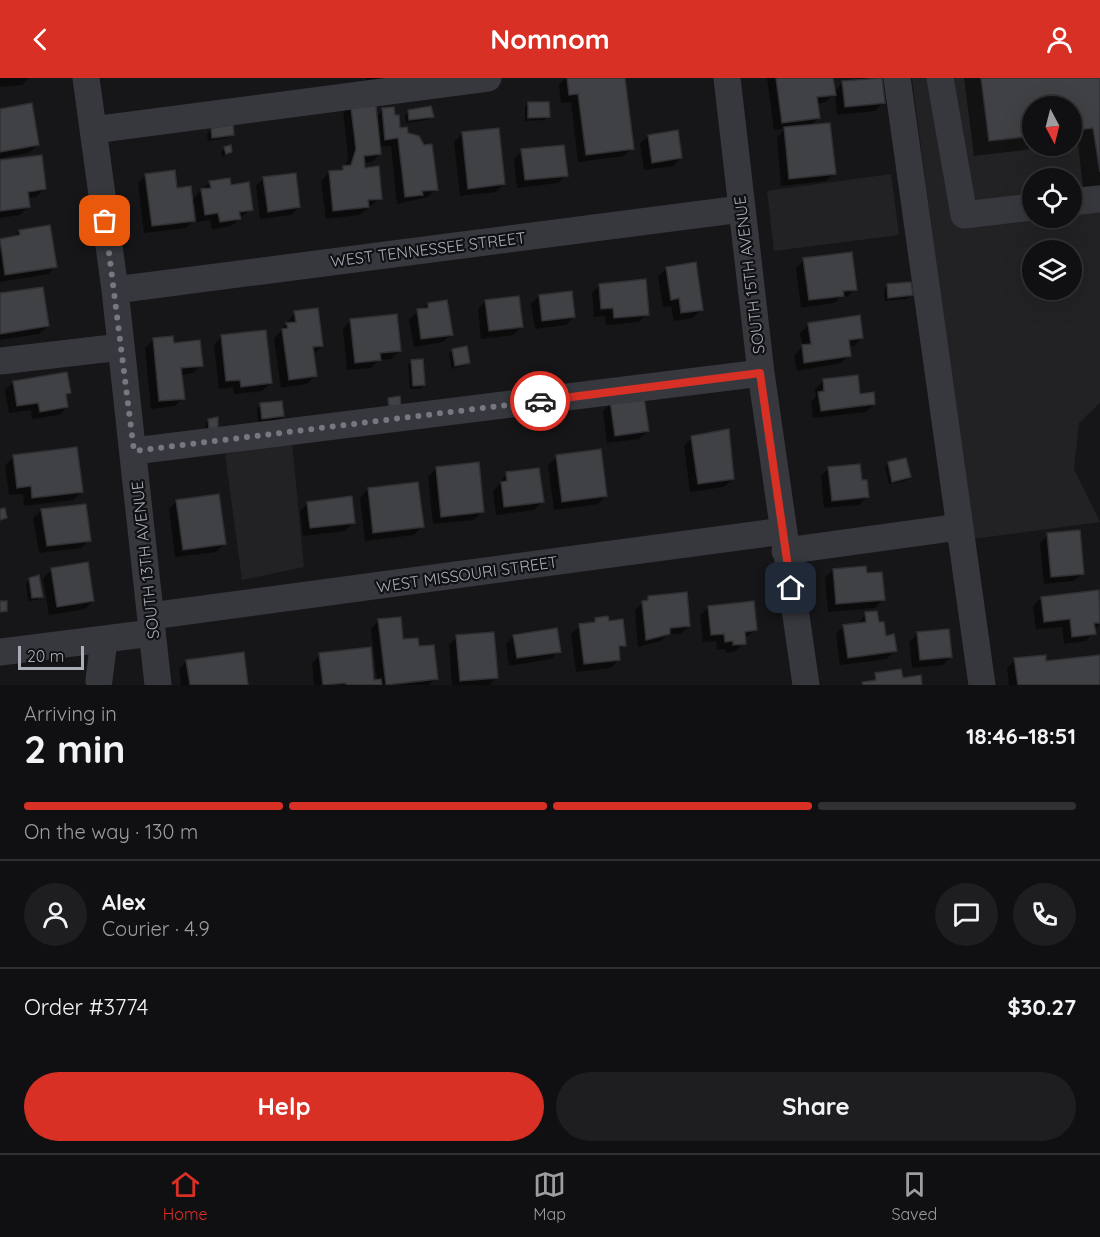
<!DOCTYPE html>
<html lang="en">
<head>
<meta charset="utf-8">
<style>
  :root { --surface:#101012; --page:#1e1e20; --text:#f1f3f6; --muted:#9c9d9f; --line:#303032; --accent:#d93025 }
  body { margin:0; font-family:Quicksand,sans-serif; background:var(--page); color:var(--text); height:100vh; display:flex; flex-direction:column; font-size:22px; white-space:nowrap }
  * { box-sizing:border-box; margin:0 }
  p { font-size:20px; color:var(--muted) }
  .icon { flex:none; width:33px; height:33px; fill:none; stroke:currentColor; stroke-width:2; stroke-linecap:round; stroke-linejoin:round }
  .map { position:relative; height:607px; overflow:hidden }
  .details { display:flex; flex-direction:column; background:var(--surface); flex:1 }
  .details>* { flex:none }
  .needle { width:39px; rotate:173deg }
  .buttons { position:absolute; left:1022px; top:18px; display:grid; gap:12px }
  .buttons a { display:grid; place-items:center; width:60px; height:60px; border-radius:50%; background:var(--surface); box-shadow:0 6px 24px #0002,0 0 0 2px var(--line); font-size:30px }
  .scale { position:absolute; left:18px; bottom:15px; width:66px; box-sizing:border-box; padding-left:6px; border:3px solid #a8adb8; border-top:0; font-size:16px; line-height:21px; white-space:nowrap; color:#a8adb8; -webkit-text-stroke:4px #111113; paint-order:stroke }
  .pin { position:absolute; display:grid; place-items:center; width:51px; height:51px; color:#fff; margin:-26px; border-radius:12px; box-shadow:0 3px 9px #0006 }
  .courier { position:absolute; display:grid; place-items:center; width:60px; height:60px; margin:-30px; border:4px solid #d93025; border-radius:50%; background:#fff; color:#222; box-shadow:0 2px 8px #0007 }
  .headline em { font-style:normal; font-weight:800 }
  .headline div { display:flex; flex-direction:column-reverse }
  .headline { display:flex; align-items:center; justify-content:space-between; height:102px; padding:0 24px }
  h1 { font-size:39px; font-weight:800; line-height:45px }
  .bar { display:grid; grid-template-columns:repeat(4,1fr); gap:9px 6px; align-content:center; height:72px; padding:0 24px }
  .bar i { height:8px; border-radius:4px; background:var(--line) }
  .bar .current { background:var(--accent) }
  .bar p { grid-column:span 4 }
  .line { display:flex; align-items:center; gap:15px; padding:0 24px; border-top:2px solid var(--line) }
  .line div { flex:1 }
  .round { display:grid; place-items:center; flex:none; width:63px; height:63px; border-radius:32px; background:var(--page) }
  .button { display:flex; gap:12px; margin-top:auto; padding:12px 24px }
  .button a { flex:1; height:69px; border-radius:36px; background:var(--accent); color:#fff; font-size:24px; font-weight:800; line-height:69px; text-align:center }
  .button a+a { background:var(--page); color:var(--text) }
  header { display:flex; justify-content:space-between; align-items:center; height:78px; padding:0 24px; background:var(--accent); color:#fff; font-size:27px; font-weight:800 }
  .tab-bar { display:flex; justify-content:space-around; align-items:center; height:84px; border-top:2px solid var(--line); background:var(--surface); font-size:16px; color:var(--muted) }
  .tab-bar a { display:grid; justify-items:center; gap:3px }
  .tab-bar .current { color:var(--accent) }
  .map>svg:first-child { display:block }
  .built { fill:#222225; fill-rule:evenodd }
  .shadow { fill:#0007 }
  .building { fill:#404145; stroke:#303034; stroke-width:1.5 }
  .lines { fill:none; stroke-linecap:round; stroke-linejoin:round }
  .minor { stroke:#37383d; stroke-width:27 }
  .done { stroke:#757880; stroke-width:6; stroke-dasharray:0 10.8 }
  .route { stroke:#d93025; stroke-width:8 }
  .labels { text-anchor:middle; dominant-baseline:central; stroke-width:4.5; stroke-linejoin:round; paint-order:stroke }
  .street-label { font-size:16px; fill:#a8adb8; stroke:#111113 }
</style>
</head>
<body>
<header><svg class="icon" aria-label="back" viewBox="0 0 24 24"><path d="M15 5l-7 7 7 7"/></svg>Nomnom<svg class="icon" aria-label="person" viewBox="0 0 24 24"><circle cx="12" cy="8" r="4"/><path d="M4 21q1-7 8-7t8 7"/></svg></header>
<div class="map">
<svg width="1100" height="607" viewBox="0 0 1100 607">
  <rect width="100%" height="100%" fill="#161618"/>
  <path class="built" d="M912,0h188v325l-21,20 -5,46 26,53 -128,17zM1032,28h39v40h-39zM1032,100h39v40h-39zM1032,172h39v40h-39z
    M891,96l8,61 -125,16 -7,-60z
    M292,364l12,125 -62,13 -17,-126z"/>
  <path class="shadow" d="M0,0h29l-7,7 -22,2z
    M366,0h28l-27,9z
    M566,0h57l9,70 -8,8 -46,6 -7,-60 -10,1 -2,-18z
    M767,0h65l2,14 9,-10 13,-1 2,-3h23l2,25 -8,8 -38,4 -2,-22 -9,9 -9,2 2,13 -9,9 24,47 -8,8 -45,5 -4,-49 8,-8 -11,1z
    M964,0h136v107l-17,2 -5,-44 -7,1v-38h-39v40h24l-82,10z
    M351,23l25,16 6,-7 17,20 37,59 -8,8 -31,7 -6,-58 -12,1 1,7 -8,8 -9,1 1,6 17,29 -22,17 -33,4 -5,-38 8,-8 10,-1 6,-5 3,-9 -5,-49z
    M528,26l20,13 -4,3 -19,1v-14z
    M0,32l37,35 -8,8 -29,5z
    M409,33l23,5 -4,4 -22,3 -1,-8z
    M211,52l21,5 -4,3 -20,3 -1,-7z
    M462,56l42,50 -8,8 -36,4 -6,-54z
    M648,58l33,22 -8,8 -29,4 -4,-26z
    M225,70l6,4 -9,5 -1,-5z
    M522,73l44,24 -8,8 -41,5 -3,-29z
    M0,84l44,27 -8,8 -9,1 1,9 -8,8 -20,3z
    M146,97l30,14 15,12 19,-19 20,5 21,22 -20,17 -19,3 -2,-9 -13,2 -2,-17h-3l2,15 -8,8 -42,5 -6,-50z
    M264,100l35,29 -8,8 -31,4 -4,-33z
    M19,153l37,35 -8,8 -48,8v-42l13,-2z
    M804,182l51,29 -8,8 -8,1 -5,5 -33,5 -5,-40z
    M667,190l34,41 -8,9 -19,3 -3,-15 -8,1 -5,-31z
    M600,207l47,29 -8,8 -33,3 -1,-9 -11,1 -2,-24z
    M887,208l24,9 -4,4 -22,2 -1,-11z
    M0,217l48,31 -9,8 -39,6z
    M539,218l35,21 -8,8 -31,4 -4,-25z
    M486,223l35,26 -8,8 -32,4 -3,-30z
    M428,226l23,30 -8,8 -29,5 -5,-28z
    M295,235l27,33 -8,8 1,22 -8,8 -26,4 -7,-49z
    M351,242l49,31 -9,8 -13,1 -7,8 -24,2 -4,-41z
    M809,247l53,13 -8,8 -6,1 1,8 -8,8 -44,8 -3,-16 9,-9 -3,-13z
    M222,258l49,47 -9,8 -28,3 -1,-7 -14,2 -5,-44z
    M153,262l20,4 28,21 -8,8 -12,2 2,23 -8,8 -24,3 -6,-61z
    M452,272l16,13 -4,3 -12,3 -3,-15z
    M411,283l13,24 -4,4h-10l-2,-24z
    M823,303l36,15 15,8 -8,8 -53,6 -2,-16 5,-6 -1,-7z
    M14,304l55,10 -4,5 2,10 -8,8 -27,4 -1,-9 -22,3 -4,-23z
    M611,325l37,28 -9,8 -32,4 -4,-32z
    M261,327l22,11 -4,4 -21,2 -1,-13z
    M208,342l9,8 -11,4 -1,-8z
    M692,360l41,41 -9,8 -34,5 -6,-46z
    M14,379l67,35 -8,8 -49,6 -1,-12 -14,1 -4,-30z
    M557,379l49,39 -8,8 -44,6 -6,-45z
    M889,385l20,14 -4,4 -16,3 -4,-17z
    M436,390l47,43 -9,9 -41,4 -5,-47z
    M829,390l31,14 8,14 -9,9 -35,3 -3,-32z
    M507,395l35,29 -8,8 -38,5 -3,-23z
    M368,411l54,38 -8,8 -49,6 -5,-43z
    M177,423l47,43 -8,8 -41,5 -6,-48z
    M308,425l46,19 -9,9 -42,5 -3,-25z
    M42,432l47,30 -8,8 -42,5 -6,-35z
    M1048,457l35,38 -9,8 -30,3 -4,-41z
    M52,492l41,31 -8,8 -36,6 -6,-37z
    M833,492l32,4 18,25 -8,9 -47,4 -3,-34z
    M30,501l11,17 -4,4 -9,1 -2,-18z
    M1098,514l2,31 -14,18 -22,3 -2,-17 -26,2 -3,-23 8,-8z
    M649,519l40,29 -8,8 -14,1 -6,6 -23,6 -3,-37z
    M709,529l47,23 -12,8v5l-8,8 -10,2 -1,-4 -8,1 -1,-9 -13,1 -3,-27z
    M866,536l12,10 17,26 -8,9 -47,6 -4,-31 8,-8 14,-2z
    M595,541l29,26 -6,6 1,8 -8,9 -35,4 -5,-38 9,-8 10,-2z
    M379,542l23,21 16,7 18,30 -7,7h-115l-2,-22 8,-8 57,26 -6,-52z
    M918,556l33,23 -8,8 -31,3 -3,-26z
    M514,558l45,15 -8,8 -42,7 -3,-22z
    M457,559l40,40 -8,8h-37l-3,-40z
    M1100,578v29h-91l-2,-17 8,-8 30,3z
    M187,583l59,24h-65l-2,-16z"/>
  <path class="building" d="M567,0h58l9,71 -48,6 -8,-61 -9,1z
    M776,0h57l3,17 -19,2 3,21 -38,5z
    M882,0l3,25 -40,4 -3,-26z
    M981,0h119v94l-7,-44 -22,3v-25h-39v30l-43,5z
    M375,19l6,57 -17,2 1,12 14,-2 3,33 -14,1 1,7 -36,4 -4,-40 14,-1v-4l8,-1 5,-16 -6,-49z
    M528,24h21l1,15 -22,1z
    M32,25l7,42 -39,7v-43z
    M431,28l3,11 -25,3 -1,-10z
    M394,29l1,8h4l1,13 7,-1 1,6 11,3 5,9 8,-1 6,46 -16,1 1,4 -18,2 -7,-59 -13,2 -3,-32z
    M830,45l6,51 -47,5 -5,-52z
    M233,47l1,10 -22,3 -1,-10z
    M499,50l6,56 -37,5 -6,-57z
    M678,52l4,28 -30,5 -4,-28z
    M231,67l1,7 -6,2 -2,-7z
    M564,67l4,31 -43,4 -4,-31z
    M42,77l4,34 -18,3 2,15 -30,4v-51z
    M175,92l2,18 14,-2 4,35 -43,5 -7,-52z
    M296,95l4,34 -32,5 -5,-35z
    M230,100l1,7 18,-3 4,28 -14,2 2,7 -21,3 -2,-9 -13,2 -4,-26 10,-1 -2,-7z
    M50,147l7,42 -52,8 -5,-36 20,-4 -1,-5z
    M852,174l5,38 -14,1 1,5 -35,4 -6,-42z
    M696,184l7,48 -22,3 -2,-15 -8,2 -5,-33z
    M646,201l3,36 -35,3 -1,-10 -12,1 -2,-25z
    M911,204l2,13 -25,3 -1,-14z
    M43,209l6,39 -49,8v-41z
    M572,213l3,26 -33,4 -3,-26z
    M519,218l4,31 -34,4 -4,-31z
    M447,222l6,35 -32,4 -4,-30 11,-1v-5z
    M318,230l5,38 -10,1 4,29 -28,4 -7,-51 6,-1 -2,-5 10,-1 -2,-11z
    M397,236l4,37 -21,2 1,7 -26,3 -5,-44z
    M860,237l3,23 -14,2 2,16 -47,7 -2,-18 9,-1 -3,-21z
    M266,252l6,53 -31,4 -1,-7 -14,1 -5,-46z
    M173,258l1,7 26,-3 3,26 -22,2 4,31 -26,2 -6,-63z
    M467,268l3,17 -15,3 -3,-17z
    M423,281l2,26 -12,1 -2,-26z
    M67,294l4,21 -5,1 2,13 -28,5 -2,-9 -21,3 -4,-25z
    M858,297l2,19 14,-2 1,12 -54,7 -3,-19 6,-1 -1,-12z
    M400,318l1,10 -12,2 -1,-10z
    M644,319l5,34 -34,5 -5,-35z
    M282,323l2,15 -22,3 -2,-16z
    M218,339v12h-9l-1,-10z
    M729,351l5,50 -36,5 -7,-48z
    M77,369l6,45 -51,6 -1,-12 -14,2 -4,-33z
    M601,371l6,47 -45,6 -6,-47z
    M906,380l5,19 -19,5 -4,-20z
    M479,384l5,50 -43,5 -5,-50z
    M860,386l2,16h5l2,17 -37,4 -4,-34z
    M539,390l5,34 -40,5 -3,-25 6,-1 -1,-9z
    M418,404l6,45 -51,6 -5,-45z
    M219,416l7,50 -43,6 -7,-50z
    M352,418l3,27 -45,5 -3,-26z
    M86,426l5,37 -44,5 -6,-37z
    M5,430l2,10 -7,2v-11z
    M1080,452l4,44 -33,3 -4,-44z
    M88,484l6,39 -37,6 -6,-39z
    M866,488l1,7 15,-1 3,28 -49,4 -3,-35z
    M39,497l4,22 -11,1 -3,-20z
    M1099,512l1,33h-6l2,11 -24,3 -2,-18 -26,3 -3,-25z
    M687,514l3,34 -20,2v6l-24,6 -4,-39 6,-1v-4z
    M0,523h7v10l-7,1z
    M754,523l3,29 -12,2 1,12 -13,1v-4l-8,1 -1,-8 -13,1 -3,-29z
    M877,533l2,11h5l2,14 8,-2 3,17 -49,7 -5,-33 23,-3 -1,-10z
    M608,538l1,5 14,-2 3,27h-7l1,14 -36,4 -5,-40 16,-2v-4z
    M401,539l2,22 15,-1 1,8 15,-1 4,34 -52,6 -8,-66z
    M557,550l4,24 -44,6 -4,-23z
    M949,551l3,28 -32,3 -3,-28z
    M494,554l4,46 -38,3 -4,-46z
    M371,569l3,33 7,-1 1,6h-36v-2l-23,2 -4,-32z
    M244,574l4,33h-58l-4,-25z
    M1046,577v6l54,-6v30h-82l-4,-27z
    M901,591l2,9 18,-3 1,10h-59l-1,-3 14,-2 -1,-7z"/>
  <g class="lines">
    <path class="minor" d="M86,0l29,212 43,395
      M727,0l34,295 45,312
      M897,0l85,607
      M940,0l24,137 68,-8
      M93,52l395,-52
      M1071,124l29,-3
      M115,212l626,-81
      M0,283l121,-14
      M134,373l627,-78
      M785,473l174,-24
      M151,538l632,-85
      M0,574l152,-19
      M99,602l5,-40"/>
  </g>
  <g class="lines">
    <path class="done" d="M105,143l29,230 406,-50"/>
    <path class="route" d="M540,323l220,-28 31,215"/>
  </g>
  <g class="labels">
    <g class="street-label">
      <text transform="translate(428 171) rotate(-7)">WEST TENNESSEE STREET</text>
      <text transform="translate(749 197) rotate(-97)">SOUTH 15TH AVENUE</text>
      <text transform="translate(145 482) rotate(-96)">SOUTH 13TH AVENUE</text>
      <text transform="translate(467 496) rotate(-8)">WEST MISSOURI STREET</text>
    </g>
  </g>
</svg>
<div class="buttons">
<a><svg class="needle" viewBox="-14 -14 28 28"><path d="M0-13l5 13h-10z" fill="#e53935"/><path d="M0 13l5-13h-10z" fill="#9c9d9f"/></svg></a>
<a><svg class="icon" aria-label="locate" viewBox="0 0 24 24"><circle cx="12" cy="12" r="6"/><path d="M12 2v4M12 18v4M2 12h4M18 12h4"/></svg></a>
<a><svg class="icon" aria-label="layers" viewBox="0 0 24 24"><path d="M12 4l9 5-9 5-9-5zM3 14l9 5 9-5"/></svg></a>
</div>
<div class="scale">20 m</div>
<div class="pin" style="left:105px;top:143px;background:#ea580c"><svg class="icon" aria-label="bag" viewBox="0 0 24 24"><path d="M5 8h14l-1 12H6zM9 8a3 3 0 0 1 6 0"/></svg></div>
<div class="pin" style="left:791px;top:510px;background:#1f2937"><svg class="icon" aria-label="home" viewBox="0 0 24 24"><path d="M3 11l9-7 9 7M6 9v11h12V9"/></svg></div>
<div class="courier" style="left:540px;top:323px"><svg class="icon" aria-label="car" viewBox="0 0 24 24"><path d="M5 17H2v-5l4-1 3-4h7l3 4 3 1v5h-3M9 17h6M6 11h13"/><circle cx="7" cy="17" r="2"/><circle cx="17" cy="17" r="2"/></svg></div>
</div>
<section class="details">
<div class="headline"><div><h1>2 min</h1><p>Arriving in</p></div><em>18:46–18:51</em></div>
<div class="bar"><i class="current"></i><i class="current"></i><i class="current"></i><i></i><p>On the way · 130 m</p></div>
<div class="line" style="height:108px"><a class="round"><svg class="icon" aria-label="person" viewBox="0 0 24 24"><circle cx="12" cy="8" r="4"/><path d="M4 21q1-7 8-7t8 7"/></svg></a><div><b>Alex</b><p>Courier · 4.9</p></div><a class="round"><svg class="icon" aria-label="chat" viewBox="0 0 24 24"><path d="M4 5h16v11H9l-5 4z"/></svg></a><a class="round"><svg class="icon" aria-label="phone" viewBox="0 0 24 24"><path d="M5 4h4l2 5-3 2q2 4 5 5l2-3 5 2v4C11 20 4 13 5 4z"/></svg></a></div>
<div class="line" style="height:78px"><div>Order #3774</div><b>$30.27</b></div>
<div class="button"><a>Help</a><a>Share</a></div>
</section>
<nav class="tab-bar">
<a class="current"><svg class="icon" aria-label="home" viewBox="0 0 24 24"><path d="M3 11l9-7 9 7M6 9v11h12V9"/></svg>Home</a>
<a><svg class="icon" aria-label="map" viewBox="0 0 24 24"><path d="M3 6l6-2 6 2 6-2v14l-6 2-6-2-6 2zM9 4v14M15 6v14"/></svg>Map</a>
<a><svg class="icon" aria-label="saved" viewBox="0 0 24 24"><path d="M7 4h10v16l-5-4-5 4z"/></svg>Saved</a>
</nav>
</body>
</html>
